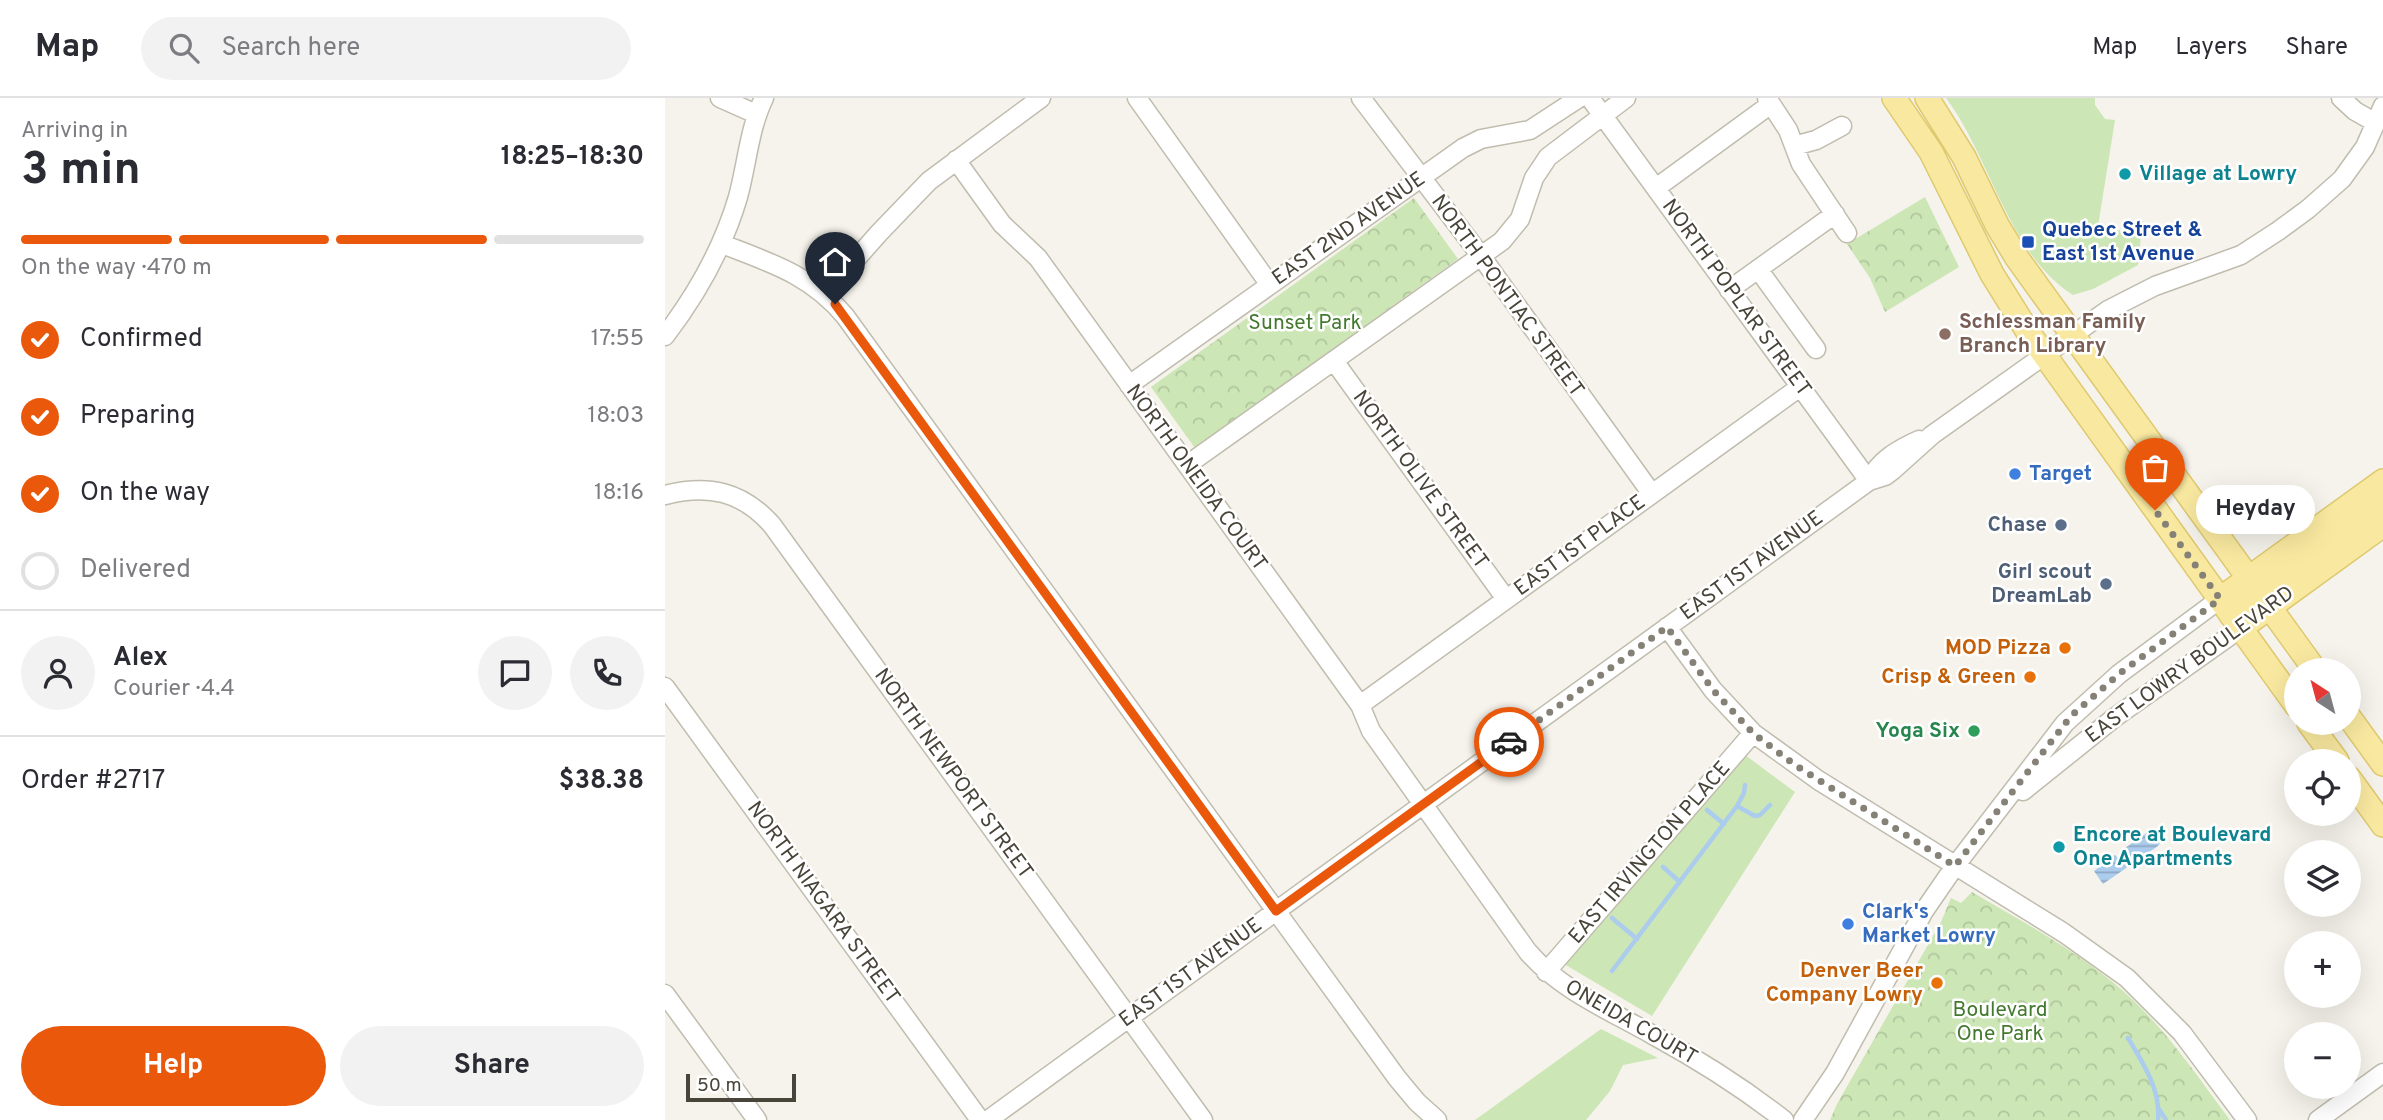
<!DOCTYPE html>
<html lang="en">
<head>
<meta charset="utf-8">
<style>
  :root { --surface:#fff; --page:#f2f2f3; --text:#2b2b33; --muted:#7c7c81; --line:#e1e1e2; --accent:#ea580c }
  body { margin:0; font-family:Overpass,sans-serif; background:var(--page); color:var(--text); height:100vh; display:flex; flex-direction:column; font-size:26px; white-space:nowrap }
  * { box-sizing:border-box; margin:0 }
  p { font-size:23px; color:var(--muted) }
  .icon { flex:none; width:38px; height:38px; fill:none; stroke:currentColor; stroke-width:2; stroke-linecap:round; stroke-linejoin:round }
  .map { position:relative; flex:1; overflow:hidden }
  .sheet { display:flex; flex-direction:column; background:var(--surface); width:665px }
  .sheet>* { flex:none }
  .needle { width:46px; rotate:324deg }
  .tools { position:absolute; left:1619px; top:560px; display:grid; gap:14px }
  .tools a { display:grid; place-items:center; width:77px; height:77px; border-radius:50%; background:var(--surface); box-shadow:0 7px 28px #0002; font-size:35px }
  .scale { position:absolute; left:21px; bottom:18px; width:110px; box-sizing:border-box; padding-left:7px; border:4px solid #494439; border-top:0; font-size:19px; line-height:24px; white-space:nowrap; color:#494439; -webkit-text-stroke:5px #fff; paint-order:stroke }
  .pin { position:absolute; display:grid; place-items:center; width:60px; height:60px; color:#fff; margin:-72px -30px; border-radius:50% 50% 50% 0; rotate:-45deg; box-shadow:0 0 7px #0007 }
  .pin .icon { rotate:45deg }
  .courier { position:absolute; display:grid; place-items:center; width:70px; height:70px; margin:-35px; border:5px solid #ea580c; border-radius:50%; background:#fff; color:#222; box-shadow:0 2px 9px #0007 }
  .bubble { position:absolute; height:49px; border-radius:24px; background:var(--surface); box-shadow:0 7px 28px #0002; font-size:23px; font-weight:700; line-height:49px; text-align:center }
  .headline em { font-style:normal; font-weight:700 }
  .headline div { display:flex; flex-direction:column-reverse }
  .headline { display:flex; align-items:center; justify-content:space-between; height:119px; padding:0 21px }
  h1 { font-size:46px; font-weight:700; line-height:52px }
  .bar { display:grid; grid-template-columns:repeat(4,1fr); gap:10px 7px; align-content:center; height:84px; padding:0 21px }
  .bar i { height:9px; border-radius:5px; background:var(--line) }
  .bar .selected { background:var(--accent) }
  .bar p { grid-column:span 4 }
  .line { display:flex; align-items:center; gap:18px; padding:0 21px; border-top:2px solid var(--line) }
  .line div { flex:1 }
  .round { display:grid; place-items:center; flex:none; width:74px; height:74px; border-radius:37px; background:var(--page) }
  ol { padding:0 21px; list-style:none }
  li { display:flex; align-items:center; gap:21px; height:77px }
  li p { margin-inline-start:auto }
  li .icon { padding:7px; border-radius:50%; background:var(--accent); color:#fff; stroke-width:4 }
  li:last-child { color:var(--muted) }
  li i { width:38px; height:38px; border:4px solid var(--line); border-radius:50% }
  .action { display:flex; gap:14px; margin-top:auto; padding:14px 21px }
  .action a { flex:1; height:80px; border-radius:42px; background:var(--accent); color:#fff; font-size:28px; font-weight:700; line-height:80px; text-align:center }
  .action a+a { background:var(--page); color:var(--text) }
  header { display:flex; align-items:center; gap:42px; box-sizing:border-box; height:98px; padding:0 35px; background:var(--surface); border-bottom:2px solid var(--line) }
  header strong { font-size:33px }
  nav { display:flex; gap:38px; margin-inline-start:auto; font-size:24px }
  .search { width:490px; height:63px; background:var(--page); display:flex; align-items:center; gap:18px; box-sizing:border-box; padding:0 24px; border-radius:38px; color:var(--muted); font-size:26px }
  main { display:flex; flex:1; min-height:0 }
  .map>svg:first-child { display:block }
  .green { fill:#cce6b6 }
  .park { fill:url(#park-crowns) }
  .water { fill:url(#water-rules) }
  .lines { fill:none; stroke-linecap:round; stroke-linejoin:round }
  .stream { stroke:#abcced; stroke-width:4.5 }
  .minor-casing { stroke:#c0bcae; stroke-width:21 }
  .major-casing { stroke:#dec96f; stroke-width:26 }
  .minor { stroke:#fff; stroke-width:18 }
  .major { stroke:#f9e9a0; stroke-width:23 }
  .done { stroke:#858177; stroke-width:7; stroke-dasharray:0 12.6 }
  .route { stroke:#ea580c; stroke-width:9 }
  .culture-dot { fill:#0f9aa8; stroke:#fff; stroke-width:2.5 }
  .transit-dot { fill:#1a4fb4; stroke:#fff; stroke-width:2.5 }
  .education-dot { fill:#8d6e63; stroke:#fff; stroke-width:2.5 }
  .shop-dot { fill:#3f7fe0; stroke:#fff; stroke-width:2.5 }
  .service-dot { fill:#5c6f8a; stroke:#fff; stroke-width:2.5 }
  .food-dot { fill:#e8710a; stroke:#fff; stroke-width:2.5 }
  .leisure-dot { fill:#2e9e5b; stroke:#fff; stroke-width:2.5 }
  .labels { text-anchor:middle; dominant-baseline:central; stroke-width:5; stroke-linejoin:round; paint-order:stroke }
  .culture-label { font-size:21px; font-weight:bold; fill:#0d838f; stroke:#fff; text-anchor:start }
  .street-label { font-size:21px; fill:#494439; stroke:#fff }
  .transit-label { font-size:21px; font-weight:bold; fill:#164399; stroke:#fff; text-anchor:start }
  .education-label { font-size:21px; font-weight:bold; fill:#785e54; stroke:#fff; text-anchor:start }
  .park-label { font-size:21px; fill:#43792e; stroke:#fff }
  .shop-label { font-size:21px; font-weight:bold; fill:#366cbe; stroke:#fff; text-anchor:start }
  .service-label { font-size:21px; font-weight:bold; fill:#4e5e75; stroke:#fff; text-anchor:end }
  .food-label { font-size:21px; font-weight:bold; fill:#c56008; stroke:#fff; text-anchor:end }
  .leisure-label { font-size:21px; font-weight:bold; fill:#27864d; stroke:#fff; text-anchor:end }
</style>
</head>
<body>
<header>
<strong>Map</strong>
<div class="search"><svg class="icon" aria-label="search" viewBox="0 0 24 24"><circle cx="10" cy="10" r="6"/><path d="M15 15l6 6"/></svg>Search here</div>
<nav><a>Map</a><a>Layers</a><a>Share</a></nav>
</header>
<main>
<section class="sheet">
<div class="headline"><div><h1>3 min</h1><p>Arriving in</p></div><em>18:25–18:30</em></div>
<div class="bar"><i class="selected"></i><i class="selected"></i><i class="selected"></i><i></i><p>On the way · 470 m</p></div>
<ol>
<li><svg class="icon" aria-label="check" viewBox="0 0 24 24"><path d="M5 12l5 5 9-10"/></svg>Confirmed<p>17:55</p></li>
<li><svg class="icon" aria-label="check" viewBox="0 0 24 24"><path d="M5 12l5 5 9-10"/></svg>Preparing<p>18:03</p></li>
<li><svg class="icon" aria-label="check" viewBox="0 0 24 24"><path d="M5 12l5 5 9-10"/></svg>On the way<p>18:16</p></li>
<li><i></i>Delivered</li>
</ol>
<div class="line" style="height:126px"><a class="round"><svg class="icon" aria-label="person" viewBox="0 0 24 24"><circle cx="12" cy="8" r="4"/><path d="M4 21q1-7 8-7t8 7"/></svg></a><div><b>Alex</b><p>Courier · 4.4</p></div><a class="round"><svg class="icon" aria-label="chat" viewBox="0 0 24 24"><path d="M4 5h16v11H9l-5 4z"/></svg></a><a class="round"><svg class="icon" aria-label="phone" viewBox="0 0 24 24"><path d="M5 4h4l2 5-3 2q2 4 5 5l2-3 5 2v4C11 20 4 13 5 4z"/></svg></a></div>
<div class="line" style="height:91px"><div>Order #2717</div><b>$38.38</b></div>
<div class="action"><a>Help</a><a>Share</a></div>
</section>
<div class="map">
<svg width="1718" height="1022" viewBox="0 0 1718 1022">
  <defs>
    <pattern id="park-crowns" width="20" height="18" patternUnits="userSpaceOnUse" patternTransform="scale(1.75)"><rect width="20" height="18" fill="#cce6b6"/><path d="M2 6a3 3 0 1 1 6 0M12 15a3 3 0 1 1 6 0" fill="none" stroke="#b1c69d"/></pattern>
    <pattern id="water-rules" width="6" height="5" patternUnits="userSpaceOnUse" patternTransform="scale(1.75)"><rect width="6" height="5" fill="#abcced"/><path d="M0 2.5h6" fill="none" stroke="#8da7c1"/></pattern>
  </defs>
  <rect width="100%" height="100%" fill="#f5f3eb"/>
  <path class="green" d="M1281,0h149v7l10,14 10,1 -17,106 43,9 -3,30 -45,24 -20,6c-65,-41 -82,-137 -127,-197z
    M1080,657l50,37 -143,224 -88,-52z
    M936,931l57,29 -35,7 -13,26 -24,29h-111z"/>
  <path class="park" d="M1260,99l34,70 -74,45 -15,-34 -23,-34z
    M749,100l44,61 -263,189 -44,-61z
    M1307,794c56,33 117,65 164,111 36,35 64,77 94,117h-400l7,-16 104,-182 10,-24 10,5z"/>
  <path class="water" d="M1486,732l9,13 -2,3 -55,38 -9,-13 21,-16 4,4 9,-6 -3,-5z"/>
  <g class="lines">
    <path class="stream" d="M1072,708l18,10 5,-1 10,-10
      M1042,712l17,14
      M998,769l17,15
      M947,820l25,21
      M947,873l125,-165 7,-13 1,-8
      M1463,940c15,25 33,52 30,82
      M1494,1011l7,11"/>
    <g class="minor-casing">
      <path id="minor" d="M55,0l36,16
        M472,0l133,187
        M696,0l120,158 171,238
        M925,0l279,383
        M1102,0l21,32 13,34 46,69
        M1676,0l14,13 21,12
        M1129,48l22,-6 26,-14
        M291,62l46,64 36,34 322,447 11,26 157,221c34,39 81,58 125,83 46,25 90,53 131,85
        M991,90l115,-84
        M57,146c49,19 89,31 123,72l552,762 20,24 20,18
        M1093,171l58,80
        M1064,192l106,-76
        M160,196l54,-61 50,-52 112,-83
        M0,238c32,-42 58,-88 73,-139 9,-33 11,-68 26,-99
        M669,263l172,238
        M464,287l334,-237 18,-9 49,-9 49,-32
        M522,367l315,-224 18,-22 14,-41 14,-21 78,-59
        M1204,383c10,-21 30,-32 50,-41
        M0,397c43,-11 77,-4 107,30l431,595
        M1002,529l46,63 40,43 65,47 246,153 63,45 55,55 65,87
        M0,589l315,433
        M695,607l440,-318
        M1358,693l91,-73 127,-90
        M881,874l207,-239
        M0,896l92,126
        M323,1022l881,-639 16,-5 8,-6 39,-35 176,-125 47,-24 86,-31 37,-24 30,-22 34,-30 23,-32 18,-41
        M1138,1022l32,-47 89,-162 31,-45 110,-143 54,-49 101,-75
        M1653,1022l65,-47"/>
    </g>
    <g class="major-casing">
      <path id="major" d="M1229,0l37,54 61,122 36,58 268,373
        M1262,0l37,59 33,68 20,33 298,412
        M1555,501l163,-118
        M1566,517l152,-114
        M1576,530l142,-103
        M1684,619l34,47
        M1644,625l28,38
        M1684,680l34,47"/>
    </g>
    <use href="#minor" class="minor"/>
    <use href="#major" class="major"/>
  </g>
  <g class="lines">
    <path class="done" d="M844,644l158,-115 46,63 40,43 42,32 160,101 116,-150 48,-42 101,-75 -65,-89"/>
    <path class="route" d="M170,206l441,607 233,-169"/>
  </g>
  <g class="culture-dot">
    <circle cx="1460" cy="76" r="7"/>
    <circle cx="1394" cy="749" r="7"/>
  </g>
  <rect class="transit-dot" x="1356" y="137" width="14" height="14" rx="3.5"/>
  <circle class="education-dot" cx="1280" cy="236" r="7"/>
  <g class="shop-dot">
    <circle cx="1350" cy="376" r="7"/>
    <circle cx="1183" cy="826" r="7"/>
  </g>
  <g class="service-dot">
    <circle cx="1396" cy="427" r="7"/>
    <circle cx="1441" cy="486" r="7"/>
  </g>
  <g class="food-dot">
    <circle cx="1400" cy="550" r="7"/>
    <circle cx="1365" cy="579" r="7"/>
    <circle cx="1272" cy="885" r="7"/>
  </g>
  <circle class="leisure-dot" cx="1309" cy="633" r="7"/>
  <g class="labels">
    <g class="culture-label">
      <text x="1474" y="76">Village at Lowry</text>
      <text x="1408" y="737">Encore at Boulevard<tspan x="1408" dy="24">One Apartments</tspan></text>
    </g>
    <g class="street-label">
      <text transform="translate(684 131) rotate(-35)">EAST 2ND AVENUE</text>
      <text transform="translate(842 198) rotate(54)">NORTH PONTIAC STREET</text>
      <text transform="translate(1071 200) rotate(54)">NORTH POPLAR STREET</text>
      <text transform="translate(531 380) rotate(54)">NORTH ONEIDA COURT</text>
      <text transform="translate(755 382) rotate(54)">NORTH OLIVE STREET</text>
      <text transform="translate(915 448) rotate(-36)">EAST 1ST PLACE</text>
      <text transform="translate(1087 468) rotate(-36)">EAST 1ST AVENUE</text>
      <text transform="translate(1525 567) rotate(-36)">EAST LOWRY BOULEVARD</text>
      <text transform="translate(288 676) rotate(54)">NORTH NEWPORT STREET</text>
      <text transform="translate(985 755) rotate(-49)">EAST IRVINGTON PLACE</text>
      <text transform="translate(158 805) rotate(54)">NORTH NIAGARA STREET</text>
      <text transform="translate(526 875) rotate(-36)">EAST 1ST AVENUE</text>
      <text transform="translate(966 925) rotate(30)">ONEIDA COURT</text>
    </g>
    <g class="transit-label">
      <text x="1377" y="132">Quebec Street &amp;<tspan x="1377" dy="24">East 1st Avenue</tspan></text>
    </g>
    <g class="education-label">
      <text x="1294" y="224">Schlessman Family<tspan x="1294" dy="24">Branch Library</tspan></text>
    </g>
    <g class="park-label">
      <text x="640" y="225">Sunset Park</text>
      <text x="1335" y="912">Boulevard<tspan x="1335" dy="24">One Park</tspan></text>
    </g>
    <g class="shop-label">
      <text x="1364" y="376">Target</text>
      <text x="1197" y="814">Clark's<tspan x="1197" dy="24">Market Lowry</tspan></text>
    </g>
    <g class="service-label">
      <text x="1382" y="427">Chase</text>
      <text x="1427" y="474">Girl scout<tspan x="1427" dy="24">DreamLab</tspan></text>
    </g>
    <g class="food-label">
      <text x="1386" y="550">MOD Pizza</text>
      <text x="1351" y="579">Crisp &amp; Green</text>
      <text x="1258" y="873">Denver Beer<tspan x="1258" dy="24">Company Lowry</tspan></text>
    </g>
    <g class="leisure-label">
      <text x="1295" y="633">Yoga Six</text>
    </g>
  </g>
</svg>
<div class="tools">
<a><svg class="needle" viewBox="-14 -14 28 28"><path d="M0-13l5 13h-10z" fill="#e53935"/><path d="M0 13l5-13h-10z" fill="#7c7c81"/></svg></a>
<a><svg class="icon" aria-label="locate" viewBox="0 0 24 24"><circle cx="12" cy="12" r="6"/><path d="M12 2v4M12 18v4M2 12h4M18 12h4"/></svg></a>
<a><svg class="icon" aria-label="layers" viewBox="0 0 24 24"><path d="M12 4l9 5-9 5-9-5zM3 14l9 5 9-5"/></svg></a>
<a>+</a>
<a>−</a>
</div>
<div class="scale">50 m</div>
<div class="pin" style="left:1490px;top:412px;background:#ea580c"><svg class="icon" aria-label="bag" viewBox="0 0 24 24"><path d="M5 8h14l-1 12H6zM9 8a3 3 0 0 1 6 0"/></svg></div>
<div class="pin" style="left:170px;top:206px;background:#1f2937"><svg class="icon" aria-label="home" viewBox="0 0 24 24"><path d="M3 11l9-7 9 7M6 9v11h12V9"/></svg></div>
<div class="courier" style="left:844px;top:644px"><svg class="icon" aria-label="car" viewBox="0 0 24 24"><path d="M5 17H2v-5l4-1 3-4h7l3 4 3 1v5h-3M9 17h6M6 11h13"/><circle cx="7" cy="17" r="2"/><circle cx="17" cy="17" r="2"/></svg></div>
<div class="bubble" style="left:1531px;top:387px;width:119px">Heyday</div>
</div>
</main>
</body>
</html>
